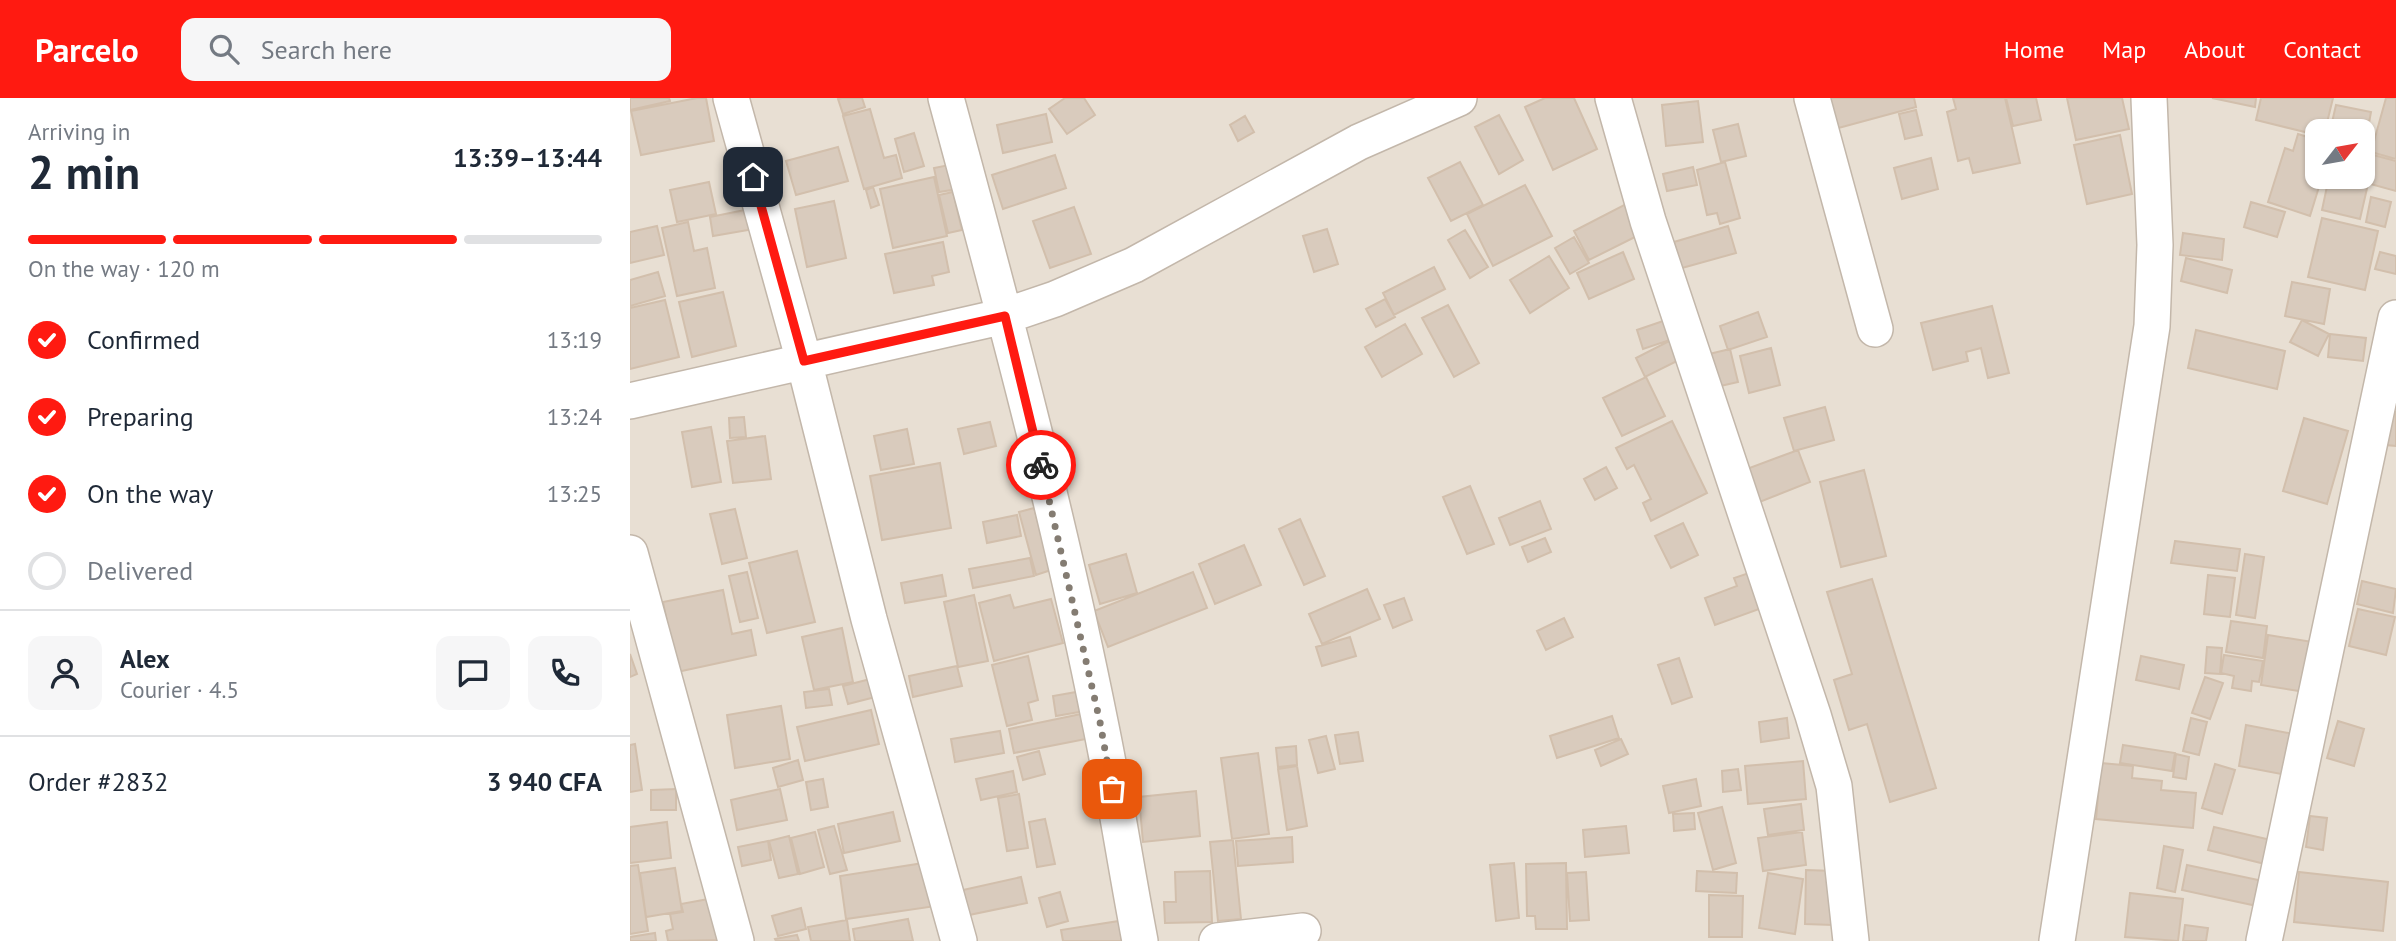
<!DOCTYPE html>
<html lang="en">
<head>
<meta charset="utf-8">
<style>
  :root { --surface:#fff; --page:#f6f6f7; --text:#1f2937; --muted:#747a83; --line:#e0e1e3; --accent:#ff1a11 }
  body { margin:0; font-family:"PT Sans",sans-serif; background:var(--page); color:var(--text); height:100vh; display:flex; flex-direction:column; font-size:26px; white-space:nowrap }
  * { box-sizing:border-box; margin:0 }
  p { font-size:23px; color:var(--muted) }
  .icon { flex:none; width:38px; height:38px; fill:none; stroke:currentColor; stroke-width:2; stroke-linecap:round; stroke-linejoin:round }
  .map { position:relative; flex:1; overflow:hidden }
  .panel { display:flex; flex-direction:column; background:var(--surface); width:630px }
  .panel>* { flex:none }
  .needle { width:46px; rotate:59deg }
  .fabs { position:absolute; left:1675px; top:21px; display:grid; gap:14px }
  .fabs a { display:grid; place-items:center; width:70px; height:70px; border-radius:14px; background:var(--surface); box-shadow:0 2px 5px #0004; font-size:35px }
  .pin { position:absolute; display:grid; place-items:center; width:60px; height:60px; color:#fff; margin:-30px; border-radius:14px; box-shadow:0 4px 10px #0006 }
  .courier { position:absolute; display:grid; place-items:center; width:70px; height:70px; margin:-35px; border:5px solid #ff1a11; border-radius:50%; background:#fff; color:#222; box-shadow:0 2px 9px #0007 }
  .summary em { font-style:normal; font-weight:700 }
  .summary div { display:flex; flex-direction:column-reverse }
  .summary { display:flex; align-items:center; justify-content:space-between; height:119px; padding:0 28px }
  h1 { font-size:46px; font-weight:700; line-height:52px }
  .bar { display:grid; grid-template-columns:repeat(4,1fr); gap:10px 7px; align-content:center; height:84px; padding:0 28px }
  .bar i { height:9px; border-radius:5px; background:var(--line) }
  .bar .on { background:var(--accent) }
  .bar p { grid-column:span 4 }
  .line { display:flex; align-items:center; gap:18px; padding:0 28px; border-top:2px solid var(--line) }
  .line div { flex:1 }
  .round { display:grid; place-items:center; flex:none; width:74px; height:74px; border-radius:14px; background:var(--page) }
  ol { padding:0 28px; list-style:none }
  li { display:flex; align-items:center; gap:21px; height:77px }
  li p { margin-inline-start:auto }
  li .icon { padding:7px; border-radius:50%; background:var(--accent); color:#fff; stroke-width:4 }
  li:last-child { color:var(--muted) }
  li i { width:38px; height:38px; border:4px solid var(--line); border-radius:50% }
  header { display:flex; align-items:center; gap:42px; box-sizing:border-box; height:98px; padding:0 35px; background:var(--accent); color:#fff }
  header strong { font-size:33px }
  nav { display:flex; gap:38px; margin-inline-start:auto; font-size:24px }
  .search { width:490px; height:63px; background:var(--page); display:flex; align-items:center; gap:18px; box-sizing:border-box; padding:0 24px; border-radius:14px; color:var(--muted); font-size:26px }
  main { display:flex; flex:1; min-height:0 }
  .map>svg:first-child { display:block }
  .residential { fill:#e8dfd3; fill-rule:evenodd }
  .building { fill:#d9cbbd; stroke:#d2bfac; stroke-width:2 }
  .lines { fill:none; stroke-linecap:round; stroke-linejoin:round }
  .minor-casing { stroke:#c3b7aa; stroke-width:38 }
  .minor { stroke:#fff; stroke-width:35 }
  .done { stroke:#847c72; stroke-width:7; stroke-dasharray:0 12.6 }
  .route { stroke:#ff1a11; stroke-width:9 }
</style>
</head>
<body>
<header>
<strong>Parcelo</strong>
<div class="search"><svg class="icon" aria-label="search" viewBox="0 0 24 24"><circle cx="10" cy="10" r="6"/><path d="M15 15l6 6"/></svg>Search here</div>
<nav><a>Home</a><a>Map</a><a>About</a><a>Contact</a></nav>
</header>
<main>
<section class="panel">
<div class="summary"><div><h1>2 min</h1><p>Arriving in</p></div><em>13:39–13:44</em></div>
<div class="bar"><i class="on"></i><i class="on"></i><i class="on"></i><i></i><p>On the way · 120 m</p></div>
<ol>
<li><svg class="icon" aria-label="check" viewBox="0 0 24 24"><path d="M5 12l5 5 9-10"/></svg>Confirmed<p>13:19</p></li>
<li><svg class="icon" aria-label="check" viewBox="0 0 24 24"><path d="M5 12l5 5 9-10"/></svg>Preparing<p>13:24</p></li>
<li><svg class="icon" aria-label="check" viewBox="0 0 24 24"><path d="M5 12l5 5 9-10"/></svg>On the way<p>13:25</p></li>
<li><i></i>Delivered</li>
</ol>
<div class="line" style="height:126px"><a class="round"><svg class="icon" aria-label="person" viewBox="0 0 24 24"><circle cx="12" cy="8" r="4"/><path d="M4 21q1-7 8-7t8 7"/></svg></a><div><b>Alex</b><p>Courier · 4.5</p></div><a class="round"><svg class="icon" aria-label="chat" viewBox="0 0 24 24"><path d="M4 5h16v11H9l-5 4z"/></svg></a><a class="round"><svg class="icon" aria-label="phone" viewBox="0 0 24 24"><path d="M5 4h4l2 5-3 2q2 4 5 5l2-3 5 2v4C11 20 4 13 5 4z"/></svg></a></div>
<div class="line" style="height:91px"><div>Order #2832</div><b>3 940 CFA</b></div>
</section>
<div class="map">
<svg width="1766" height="843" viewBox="0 0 1766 843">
  <rect width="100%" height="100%" fill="#f4eee5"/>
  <path class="residential" d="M0,0h1766v843h-1766zM1687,33h45v46h-45z"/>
  <path class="building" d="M0,0h39l1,3 -40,9z
    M67,0h9l8,43 -73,14 -10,-44z
    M212,0h20l3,9 -22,7 -5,-15z
    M435,0h19l11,17 -28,19 -18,-25z
    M915,0h29l23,51 -44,21 -28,-63z
    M1201,0h83l2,9 -85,23 -8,-30z
    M1323,0h52l15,65 -47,10 -4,-15 -11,3 -11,-49 9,-3z
    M1376,0h30l5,22 -28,6z
    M1437,0h55l7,31 -53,11z
    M1582,0h44l-1,9z
    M1631,0h72l-8,33h-8v4l-61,-15z
    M1756,0h10v61l-25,-7z
    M1068,3l5,41 -37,4 -4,-41z
    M1706,7l35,7 -7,38 -2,-19h-32z
    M240,11l14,49 12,-3 6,23 -38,11 -21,-73z
    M1286,12l6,25 -17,4 -6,-25z
    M416,16l6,28 -49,11 -6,-28z
    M869,17l24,45 -24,14 -24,-47z
    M615,18l9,16 -16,9 -8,-16z
    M1108,26l8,32 -25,6 -8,-32z
    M284,35l10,33 -20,6 -9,-33z
    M1668,36l19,6v37h5l-12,39 -42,-14 17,-54 8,3z
    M1490,37l12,59 -45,10 -13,-59z
    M208,49l10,34 -52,14 -10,-34z
    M1732,54l34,9v30l-51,-14h17z
    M425,57l11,33 -63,21 -11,-34z
    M1301,60l7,31 -36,10 -8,-31z
    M830,64l23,43 -32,16 -23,-43z
    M1095,64l15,56 -20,6 -3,-11 -10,2 -10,-45z
    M319,67l15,23 -25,4 -5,-24z
    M1063,69l4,18 -30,6 -4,-17z
    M304,79l13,59 -54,12 -13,-59z
    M1699,79l39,7 -8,35 -38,-9z
    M79,84l7,32 -39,8 -7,-32z
    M895,87l27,51 -59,30 -26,-52z
    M243,89l6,18 -8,3 -5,-18z
    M323,94l9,38 -14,3 -9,-38z
    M1741,99l20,5 -6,25 -19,-5z
    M204,103l12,57 -39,9 -12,-58z
    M1621,104l34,10 -8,25 -33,-10z
    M998,105l15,30 -54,27 -15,-29z
    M444,109l17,47 -41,14 -17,-47z
    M120,111l4,20 -41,7 -3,-19z
    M1692,120l56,13 -13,59 -57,-13z
    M58,124l6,29 13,-3 8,40 -38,8 -15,-68z
    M27,128l7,29 -34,8v-31z
    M1098,128l8,27 -54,15 -8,-26z
    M697,131l11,35 -24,8 -11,-36z
    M835,132l23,37 -18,11 -22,-38z
    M1553,135l41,6 -2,21 -42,-5z
    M944,139l15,26 -19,11 -15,-26z
    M313,144l6,30 -17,4 2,9 -40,8 -9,-39z
    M993,154l11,27 -45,20 -12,-26z
    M1750,154l16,4v18l-21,-5z
    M919,158l20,32 -39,25 -20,-33z
    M1556,160l46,12 -5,23 -46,-12z
    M804,169l11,22 -51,26 -11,-22z
    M28,174l7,24 -35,10v-26z
    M1662,184l38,7 -6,35 -39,-8z
    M93,194l13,54 -44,11 -13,-55z
    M755,201l10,18 -19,10 -10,-18z
    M35,202l14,57 -49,12v-61z
    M818,207l31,58 -25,14 -32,-59z
    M1362,208l17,67 -21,5 -7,-30 -15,4 2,9 -35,9 -12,-47z
    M1128,214l9,25 -39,13 -8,-24z
    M1036,222l7,19 -30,10 -6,-19z
    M1672,222l27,14 -11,22 -28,-14z
    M775,226l17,30 -40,23 -17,-30z
    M1566,232l89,21 -8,38 -89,-21z
    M1700,236l36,4 -3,23 -35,-4z
    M1045,240l10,19 -40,20 -9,-19z
    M1141,250l9,37 -31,8 -9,-37z
    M1100,251l8,33 -22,5 -7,-33z
    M1016,279l19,39 -43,20 -19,-38z
    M1195,309l9,33 -40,11 -10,-33z
    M1762,313l4,1v34l-10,-1z
    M114,319l2,20 -16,1 -1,-20z
    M1674,320l44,13 -21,73 -44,-13z
    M1042,323l35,72 -56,28 -8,-18 8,-4 -17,-34 -7,4 -11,-21z
    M360,324l6,24 -32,8 -6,-25z
    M81,329l10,55 -29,5 -10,-55z
    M277,331l7,35 -33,6 -7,-34z
    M135,338l6,43 -38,4 -6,-42z
    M1168,352l12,32 -53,21 -13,-33z
    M310,365l11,65 -69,12 -12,-64z
    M976,369l11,21 -22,12 -11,-21z
    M1234,372l22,86 -45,11 -21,-85z
    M840,388l24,58 -27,10 -24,-57z
    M910,403l11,28 -41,16 -11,-27z
    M404,410l17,62 -15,5 -17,-63z
    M105,411l12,49 -25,6 -12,-50z
    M387,417l4,21 -34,7 -4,-21z
    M670,421l25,57 -21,9 -25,-56z
    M1053,425l15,32 -27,13 -16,-32z
    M915,440l6,14 -23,10 -6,-15z
    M1545,443l65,8 -3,22 -66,-8z
    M614,447l17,40 -46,19 -16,-40z
    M167,453l18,71 -48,11 -18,-70z
    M496,456l11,39 -37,11 -11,-39z
    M1615,456l19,3 -9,61 -19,-3z
    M400,460l4,18 -61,12 -4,-19z
    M117,474l11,46 -18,4 -11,-46z
    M563,474l14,36 -99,39 -14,-36z
    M1119,475l13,35 -47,17 -10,-27 32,-12 -3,-8z
    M312,477l4,21 -41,7 -4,-20z
    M1578,477l27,3 -5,39 -26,-3z
    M1242,481l64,209 -46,14 -23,-78 -18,6 -15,-50 18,-6 -25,-82z
    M1732,483l34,8 -3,24 -36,-9z
    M737,491l13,30 -58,25 -13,-30z
    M93,492l9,44 19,-4 5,25 -79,17 -14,-70z
    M344,497l14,66 -30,6 -14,-65z
    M380,497l4,13 37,-9 12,44 -69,18 -15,-58z
    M774,500l8,22 -19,8 -9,-23z
    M1728,511l37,8 -9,38 -37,-9z
    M934,520l9,19 -27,13 -9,-19z
    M1601,523l36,5 -4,32 -37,-6z
    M212,530l11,54 -39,8 -12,-53z
    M1638,537l51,8 -7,50 -51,-8z
    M720,539l6,19 -34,10 -6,-19z
    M1577,549l15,1 -2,26 -15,-1z
    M0,556l7,20 -7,3z
    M1594,557l39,6 -4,21 -7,-1 -1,10 -19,-3 2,-12 -13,-3z
    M398,558l10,44 -10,3 4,17 -25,6 -15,-61z
    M1511,558l43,9 -5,24 -43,-9z
    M1049,560l13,39 -20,7 -14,-39z
    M327,568l5,20 -49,11 -4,-21z
    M248,579l5,18 -35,9 -5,-18z
    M1575,579l18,6 -13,36 -18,-6z
    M199,591l3,16 -26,3 -2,-16z
    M452,593l3,20 -29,5 -3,-20z
    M151,608l9,53 -55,9 -8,-53z
    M241,612l8,34 -74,17 -8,-34z
    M456,615l5,25 -77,15 -5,-24z
    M982,618l7,22 -62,20 -7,-22z
    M1157,620l2,20 -28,4 -2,-20z
    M1561,620l16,4 -8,33 -16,-4z
    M1708,623l26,8 -10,37 -27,-8z
    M1616,627l53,10 -7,41 -53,-10z
    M370,633l4,22 -49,9 -4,-23z
    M728,634l5,29 -23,3 -5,-29z
    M696,638l9,33 -17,4 -9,-33z
    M991,641l7,15 -27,12 -6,-16z
    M5,646l7,46 -12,2v-47z
    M1493,647l52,8 -3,18 -52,-8z
    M666,648l1,19 -19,2 -2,-19z
    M409,653l6,23 -22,6 -6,-23z
    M628,655l11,81 -37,5 -11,-81z
    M1546,656l13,3 -3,22 -13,-2z
    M168,662l5,20 -25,7 -5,-19z
    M1173,663l3,38 -58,5 -3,-38z
    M1471,665l32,3 -1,12 30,3 -1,9 35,3 -3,35 -97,-9z
    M1585,666l20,6 -13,44 -20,-6z
    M667,668l10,60 -20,4 -9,-61z
    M1108,671l3,21 -18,2 -1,-21z
    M383,673l4,21 -36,8 -5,-21z
    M193,681l5,28 -17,3 -5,-28z
    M1066,681l5,27 -32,7 -6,-27z
    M46,691v21h-25v-20z
    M150,691l7,31 -50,10 -6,-30z
    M566,693l4,45 -57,6 -4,-45z
    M389,696l9,54 -21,3 -9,-53z
    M1171,706l3,26 -36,5 -4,-26z
    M1092,709l14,56 -23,7 -15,-57z
    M263,714l7,29 -56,12 -6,-29z
    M1064,715l1,16 -21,2 -1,-17z
    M1680,718l17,2 -4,32 -17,-3z
    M415,721l10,45 -18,3 -8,-45z
    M37,724l4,36 -41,5v-36z
    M204,728l13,44 -17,4 -12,-44z
    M996,728l3,27 -44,4 -2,-27z
    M1584,729l57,13 -6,24 -57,-14z
    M185,734l9,35 -24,7 -9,-36z
    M1172,734l4,33 -43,6 -5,-33z
    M159,738l9,38 -19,4 -10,-37z
    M662,739l1,25 -55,4 -2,-25z
    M603,742l8,79 -23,2 -8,-79z
    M138,743l3,19 -29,6 -4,-19z
    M1534,748l19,4 -8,42 -18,-4z
    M300,764l6,44 -90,13 -6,-43z
    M884,765l5,55 -23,3 -6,-56z
    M936,765l1,66h-31l-1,-13h-8l-1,-52z
    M8,767l10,66 -18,3v-68z
    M1557,767l76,16 -6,25 -75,-16z
    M45,770l7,43 -36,6 -6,-44z
    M1176,772l28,1 -1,54 -28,-1z
    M580,773l2,51 -47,1 -1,-21h12l-1,-30z
    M1067,773l40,2 -1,20 -40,-2z
    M956,774l3,48 -19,1 -3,-48z
    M1669,774l89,10 -5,49 -89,-9z
    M1138,775l35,6 -8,55 -36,-6z
    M391,779l6,26 -58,12 -6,-25z
    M430,794l8,29 -21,6 -8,-29z
    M1500,795l53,6 -5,42 -53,-4z
    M1079,797l34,1 -1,41h-33z
    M84,800l8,42 -54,1 -2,-10 7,-2 -3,-15 13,-2 -2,-8z
    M171,810l5,21 -28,7 -6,-20z
    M278,821l5,22h-58l-2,-12z
    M217,822l3,21h-39l-3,-14z
    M489,823l3,20h-59l-2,-11z
    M1555,827l23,3 -2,13h-23z
    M25,835l1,8h-26v-4z
    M167,837l2,6h-23l-1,-2z"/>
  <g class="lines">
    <g class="minor-casing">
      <path id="minor" d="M101,0l73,263 65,258 90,322
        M316,0c56,206 112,414 154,624 15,72 26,146 40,219
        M983,0l35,123 165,494 21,71 17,155
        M1182,0l63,231
        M0,303l375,-85 50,-17 79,-34 225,-123 100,-44
        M0,455l106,388
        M587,843l86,-10
        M1427,843l95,-615 3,-81 -6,-147
        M1634,843l132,-623"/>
    </g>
    <use href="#minor" class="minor"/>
  </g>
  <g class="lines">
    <path class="done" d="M411,367l59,257 12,67"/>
    <path class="route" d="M123,79l51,184 201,-45 36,149"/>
  </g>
</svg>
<div class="fabs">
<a><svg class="needle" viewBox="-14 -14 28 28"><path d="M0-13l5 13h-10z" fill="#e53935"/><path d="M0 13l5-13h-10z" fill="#747a83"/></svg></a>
</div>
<div class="pin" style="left:482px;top:691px;background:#ea580c"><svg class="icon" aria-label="bag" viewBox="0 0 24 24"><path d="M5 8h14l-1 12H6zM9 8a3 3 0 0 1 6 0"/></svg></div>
<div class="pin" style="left:123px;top:79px;background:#1f2937"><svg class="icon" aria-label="home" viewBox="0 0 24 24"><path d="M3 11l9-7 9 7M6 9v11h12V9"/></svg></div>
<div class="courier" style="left:411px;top:367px"><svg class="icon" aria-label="bike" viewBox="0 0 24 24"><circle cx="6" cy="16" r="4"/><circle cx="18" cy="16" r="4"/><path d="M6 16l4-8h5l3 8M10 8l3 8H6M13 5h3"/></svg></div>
</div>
</main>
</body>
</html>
